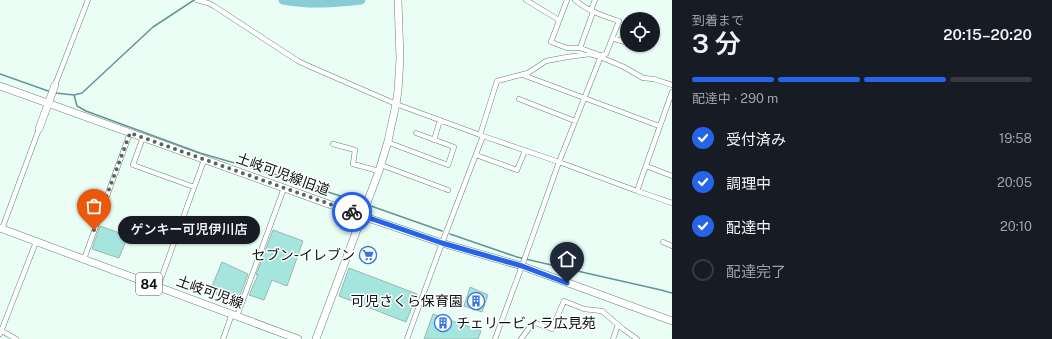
<!DOCTYPE html>
<html lang="ja">
<head>
<meta charset="utf-8">
<style>
  :root { --surface:#171b24; --page:#242831; --text:#f1f3f6; --muted:#9ea1a6; --line:#363941; --accent:#2563eb }
  body { margin:0; font-family:"Public Sans","Noto Sans JP",sans-serif; background:var(--page); color:var(--text); height:100vh; display:flex; flex-direction:column; font-size:15px; white-space:nowrap }
  * { box-sizing:border-box; margin:0 }
  p { font-size:13px; color:var(--muted) }
  .icon { flex:none; width:22px; height:22px; fill:none; stroke:currentColor; stroke-width:2; stroke-linecap:round; stroke-linejoin:round }
  .map { position:relative; flex:1; overflow:hidden }
  .side { display:flex; flex-direction:column; background:var(--surface); width:380px }
  .side>* { flex:none }
  .tools { position:absolute; left:620px; top:12px; display:grid; gap:8px }
  .tools a { display:grid; place-items:center; width:40px; height:40px; border-radius:50%; background:var(--surface); box-shadow:0 1px 3px #0004; font-size:20px }
  .pin { position:absolute; display:grid; place-items:center; width:34px; height:34px; color:#fff; margin:-41px -17px; border-radius:50% 50% 50% 0; rotate:-45deg; box-shadow:0 0 4px #0007 }
  .pin .icon { rotate:45deg }
  .courier { position:absolute; display:grid; place-items:center; width:40px; height:40px; margin:-20px; border:3px solid #2563eb; border-radius:50%; background:#fff; color:#222; box-shadow:0 1px 5px #0007 }
  .bubble { position:absolute; height:28px; border-radius:14px; background:var(--surface); box-shadow:0 1px 3px #0004; font-size:13px; font-weight:600; line-height:28px; text-align:center }
  .overview em { font-style:normal; font-weight:600 }
  .overview div { display:flex; flex-direction:column-reverse }
  .overview { display:flex; align-items:center; justify-content:space-between; height:68px; padding:0 20px }
  h1 { font-size:26px; font-weight:600; line-height:30px }
  .bar { display:grid; grid-template-columns:repeat(4,1fr); gap:6px 4px; align-content:center; height:48px; padding:0 20px }
  .bar i { height:5px; border-radius:3px; background:var(--line) }
  .bar .active { background:var(--accent) }
  .bar p { grid-column:span 4 }
  ol { padding:0 20px; list-style:none }
  li { display:flex; align-items:center; gap:12px; height:44px }
  li p { margin-inline-start:auto }
  li .icon { padding:4px; border-radius:50%; background:var(--accent); color:#fff; stroke-width:4 }
  li:last-child { color:var(--muted) }
  li i { width:22px; height:22px; border:2px solid var(--line); border-radius:50% }
  main { display:flex; flex:1; min-height:0 }
  .map>svg:first-child { display:block }
  .lines { fill:none; stroke-linecap:round; stroke-linejoin:round }
  .stream { stroke:#649499; stroke-width:1.5 }
  .river { stroke:#8accd4; stroke-width:9 }
  .building { fill:#a4e6de; stroke:#9bb6b3 }
  .street-casing { stroke:#698076; stroke-width:5.5 }
  .secondary-casing { stroke:#698076; stroke-width:8 }
  .primary-casing { stroke:#698076; stroke-width:8 }
  .street { stroke:#fff; stroke-width:4.5 }
  .secondary { stroke:#fff; stroke-width:7 }
  .primary { stroke:#fff; stroke-width:7 }
  .done { stroke:#596560; stroke-width:4; stroke-dasharray:0 7.2 }
  .route { stroke:#2563eb; stroke-width:5 }
  .labels { text-anchor:middle; dominant-baseline:central; stroke-width:3; stroke-linejoin:round; paint-order:stroke }
  .shield { fill:#fff; stroke:#545a58; stroke-width:1 }
  .shield-label { font-size:13px; font-weight:bold; fill:#0b1310 }
  .street-label { font-size:14px; fill:#0b1310; stroke:#fff }
  .poi-label { font-size:14px; fill:#0b1310; stroke:#fff; text-anchor:end }
</style>
</head>
<body>
<main>
<div class="map">
<svg width="672" height="339" viewBox="0 0 672 339">
  <rect width="100%" height="100%" fill="#eafef5"/>
  <g class="lines">
    <path class="stream" d="M0,74l51,18
      M55,93l19,2 3,11 9,5 114,42 83,24
      M74,95l8,-2 71,-66 41,-27
      M291,180l71,23
      M371,206l71,25
      M450,234l67,23 69,16 75,17 11,3"/>
    <path class="river" d="M283,0c26,5 52,3 78,0"/>
  </g>
  <path class="building" d="M100,226l28,10 -9,22 -27,-9z
    M273,230l30,11 -16,45 -15,-6 -8,20 -15,-5 9,-20h-2z
    M362,249l15,4 -3,9 -15,-4z
    M222,262l26,12 -11,30 -27,-13z
    M349,268l68,26 -11,28 -67,-26z
    M470,287l18,8 -6,17 -18,-6z
    M433,314l48,17 -3,8h-54z"/>
  <g class="lines">
    <g class="street-casing">
      <path id="street" d="M197,0l11,3 6,3 84,55 13,6 85,37 87,32 76,26 78,29 35,12
        M526,0l33,20
        M567,0l-16,42 16,6h13l17,6 8,5 19,8 19,11 11,1 18,6
        M591,10l4,-10
        M612,38l13,4
        M580,48l13,-36
        M523,75l136,51
        M55,85l33,-85
        M519,99l56,22
        M480,135l17,-54 31,-8 18,-12 21,-4 23,-3 7,2 9,-2 13,-33c-16,-5 -31,-10 -44,-21
        M143,137l-10,28 61,22
        M434,140l6,-20
        M387,142l61,23 6,-18 -38,-14
        M333,144l22,6 -2,14 26,7
        M476,155l41,15 8,-19
        M381,165l67,25
        M646,166l26,10
        M637,191l35,-99
        M2,229l37,-100
        M663,242l9,4
        M84,259l46,-126
        M158,287l46,-127
        M237,316l47,-128
        M0,330l16,9
        M0,334l36,-92
        M223,339l9,-25
        M407,339l35,-96 41,-107
        M495,339l27,-73 37,-104 42,-106
        M521,339l11,-15 3,-1 17,6 12,-28 20,8 18,2 21,18 14,10
        M613,339l5,-14"/>
    </g>
    <g class="secondary-casing">
      <path id="secondary" d="M0,86l362,130 80,27 80,23 150,55
        M39,129l16,-44
        M316,339l63,-168 9,-30 8,-37 2,-13 2,-32 -2,-59"/>
    </g>
    <g class="primary-casing">
      <path id="primary" d="M0,228l298,111"/>
    </g>
    <use href="#street" class="street"/>
    <use href="#secondary" class="secondary"/>
    <use href="#primary" class="primary"/>
  </g>
  <g class="lines">
    <path class="done" d="M94,230l36,-97 222,79"/>
    <path class="route" d="M352,212l90,31 80,23 45,17"/>
  </g>
  <defs>
    <g id="supermarket-ring" transform="scale(0.9)"><circle r="9.5" fill="#fff" stroke="#3476e3" stroke-width="1.5"/><path d="M-6-5.5h2.5l.6 2H6L4.5 2H-2.5L-4.4-4H-6ZM-1.5 3.2a1.3 1.3 0 1 0 .1 0ZM3 3.2a1.3 1.3 0 1 0 .1 0Z" fill="#3476e3"/></g>
    <g id="building-ring" transform="scale(0.9)"><circle r="9.5" fill="#fff" stroke="#3476e3" stroke-width="1.5"/><path d="M-4-6H4V6H1V3H-1V6H-4ZM-2.5-4.3h1.7v1.8h-1.7ZM.8-4.3h1.7v1.8H.8ZM-2.5-1h1.7V.8h-1.7ZM.8-1h1.7V.8H.8Z" fill="#3476e3"/></g>
  </defs>
  <g fill-rule="evenodd">
    <use href="#supermarket-ring" x="368" y="255"/>
    <use href="#building-ring" x="476" y="301"/>
    <use href="#building-ring" x="443" y="323"/>
  </g>
  <g class="labels">
    <rect class="shield" x="136" y="273" width="26" height="22" rx="3"/>
    <g class="shield-label">
      <text x="149" y="284">84</text>
    </g>
    <g class="street-label">
      <text transform="translate(283 174) rotate(20)">土岐可児線旧道</text>
      <text transform="translate(210 292) rotate(20)">土岐可児線</text>
    </g>
    <g class="poi-label">
      <text x="355" y="255">セブン-イレブン</text>
      <text x="463" y="301">可児さくら保育園</text>
      <text x="456" y="323" text-anchor="start">チェリービィラ広見苑</text>
    </g>
  </g>
</svg>
<div class="tools">
<a><svg class="icon" aria-label="locate" viewBox="0 0 24 24"><circle cx="12" cy="12" r="6"/><path d="M12 2v4M12 18v4M2 12h4M18 12h4"/></svg></a>
</div>
<div class="pin" style="left:94px;top:230px;background:#ea580c"><svg class="icon" aria-label="bag" viewBox="0 0 24 24"><path d="M5 8h14l-1 12H6zM9 8a3 3 0 0 1 6 0"/></svg></div>
<div class="pin" style="left:567px;top:283px;background:#1f2937"><svg class="icon" aria-label="home" viewBox="0 0 24 24"><path d="M3 11l9-7 9 7M6 9v11h12V9"/></svg></div>
<div class="courier" style="left:352px;top:212px"><svg class="icon" aria-label="bike" viewBox="0 0 24 24"><circle cx="6" cy="16" r="4"/><circle cx="18" cy="16" r="4"/><path d="M6 16l4-8h5l3 8M10 8l3 8H6M13 5h3"/></svg></div>
<div class="bubble" style="left:118px;top:216px;width:142px">ゲンキー可児伊川店</div>
</div>
<section class="side">
<div class="overview"><div><h1>3 分</h1><p>到着まで</p></div><em>20:15–20:20</em></div>
<div class="bar"><i class="active"></i><i class="active"></i><i class="active"></i><i></i><p>配達中 · 290 m</p></div>
<ol>
<li><svg class="icon" aria-label="check" viewBox="0 0 24 24"><path d="M5 12l5 5 9-10"/></svg>受付済み<p>19:58</p></li>
<li><svg class="icon" aria-label="check" viewBox="0 0 24 24"><path d="M5 12l5 5 9-10"/></svg>調理中<p>20:05</p></li>
<li><svg class="icon" aria-label="check" viewBox="0 0 24 24"><path d="M5 12l5 5 9-10"/></svg>配達中<p>20:10</p></li>
<li><i></i>配達完了</li>
</ol>
</section>
</main>
</body>
</html>
